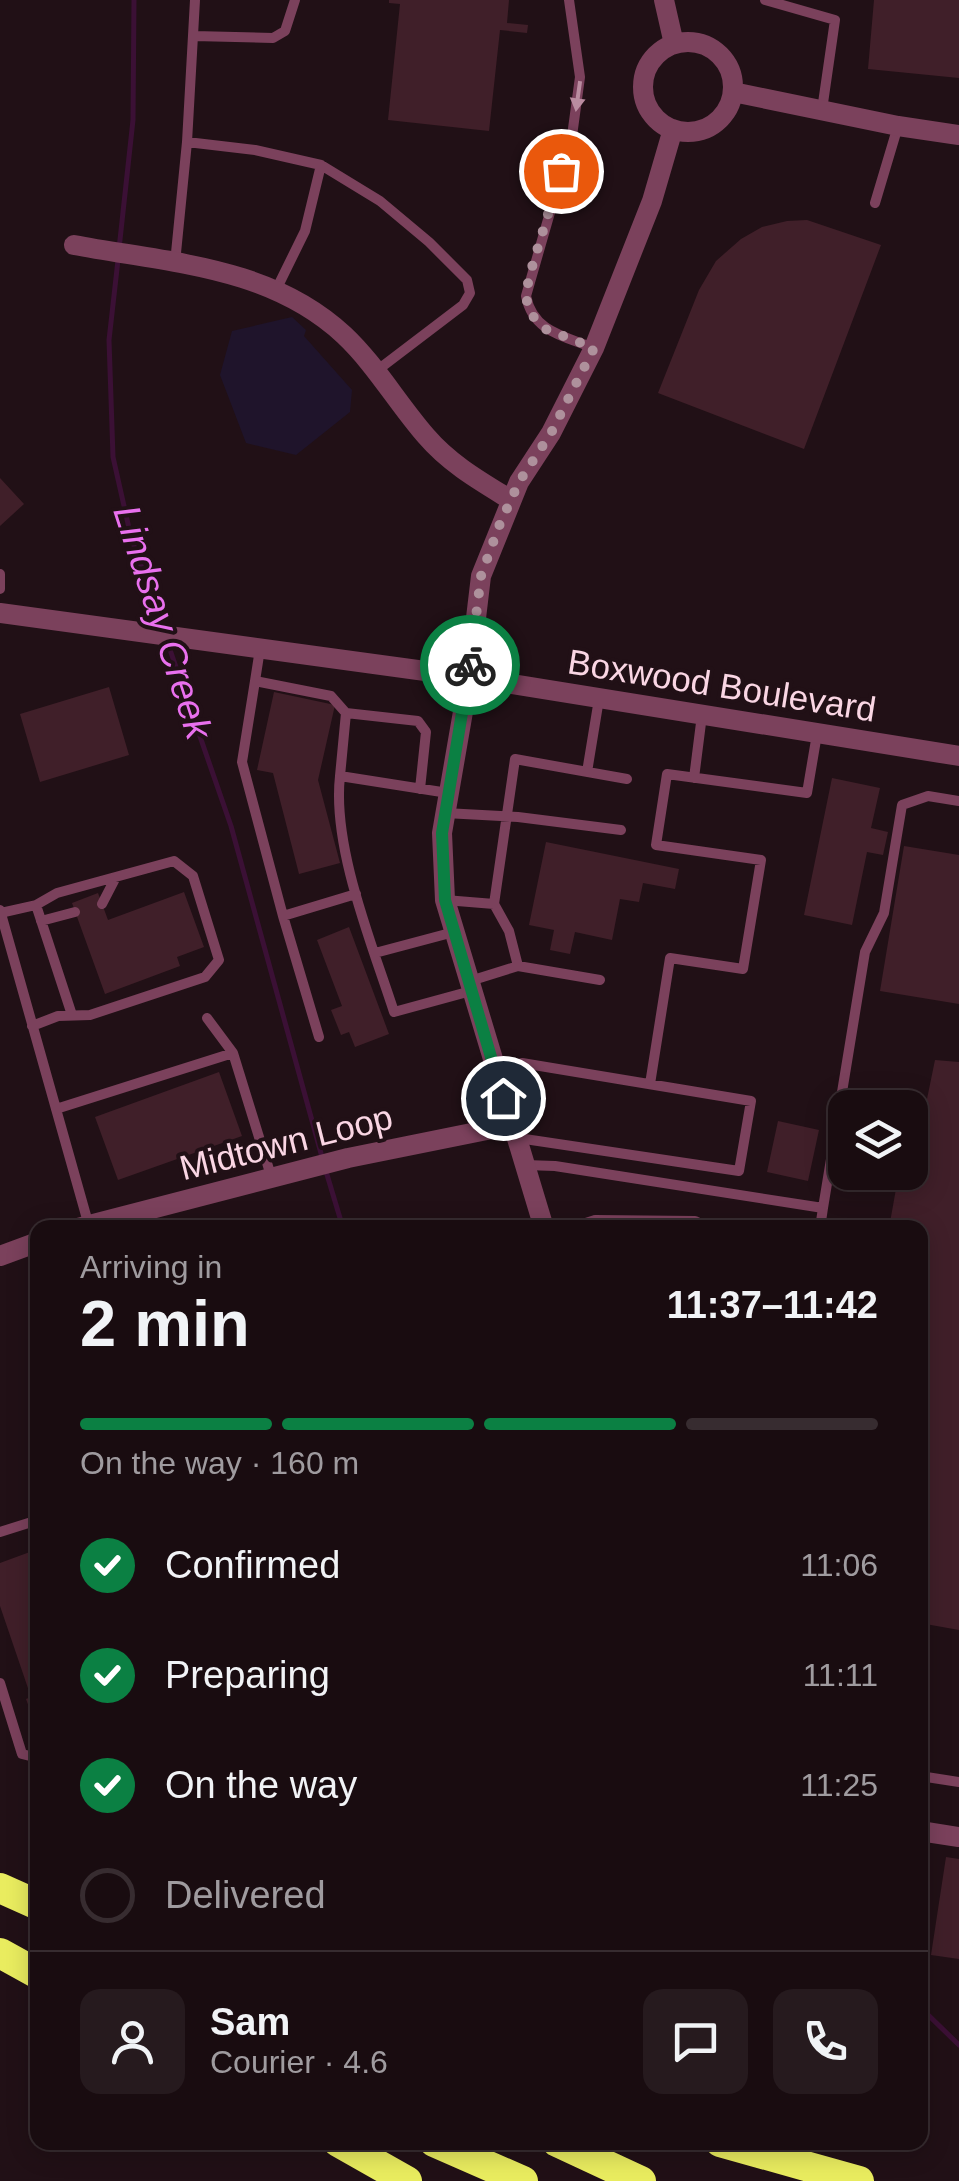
<!DOCTYPE html>
<html lang="en">
<head>
<meta charset="utf-8">
<style>
  :root { --surface:#190c10; --page:#261a1e; --text:#f1f3f6; --muted:#9f9b9f; --line:#372c30; --accent:#0b8043 }
  body { margin:0; font-family:Arial,sans-serif; background:var(--page); color:var(--text); height:100vh; display:flex; flex-direction:column; font-size:38px; white-space:nowrap }
  * { box-sizing:border-box; margin:0 }
  p { font-size:32px; color:var(--muted) }
  .icon { flex:none; width:55px; height:55px; fill:none; stroke:currentColor; stroke-width:2; stroke-linecap:round; stroke-linejoin:round }
  .map { position:relative; flex:1; overflow:hidden }
  .side { position:absolute; left:30px; top:1220px; width:898px; height:930px; display:flex; flex-direction:column; background:var(--surface); border-radius:20px; box-shadow:0 5px 25px #0003,0 0 0 2px var(--line) }
  .side>* { flex:none }
  .tools { position:absolute; left:828px; top:1090px; display:grid; gap:20px }
  .tools a { display:grid; place-items:center; width:100px; height:100px; border-radius:20px; background:var(--surface); box-shadow:0 5px 25px #0003,0 0 0 2px var(--line); font-size:50px }
  .pin { position:absolute; display:grid; place-items:center; width:85px; height:85px; color:#fff; margin:-42px; border:5px solid #fff; border-radius:50%; box-shadow:0 2px 10px #0007 }
  .courier { position:absolute; display:grid; place-items:center; width:100px; height:100px; margin:-50px; border:8px solid #0b8043; border-radius:50%; background:#fff; color:#222; box-shadow:0 2px 12px #0007 }
  .headline em { font-style:normal; font-weight:700 }
  .headline div { display:flex; flex-direction:column-reverse }
  .headline { display:flex; align-items:center; justify-content:space-between; height:170px; padding:0 50px }
  h1 { font-size:65px; font-weight:700; line-height:75px }
  .bar { display:grid; grid-template-columns:repeat(4,1fr); gap:15px 10px; align-content:center; height:120px; padding:0 50px }
  .bar i { height:12px; border-radius:8px; background:var(--line) }
  .bar .active { background:var(--accent) }
  .bar p { grid-column:span 4 }
  .line { display:flex; align-items:center; gap:25px; padding:0 50px; border-top:2px solid var(--line) }
  .line div { flex:1 }
  .round { display:grid; place-items:center; flex:none; width:105px; height:105px; border-radius:20px; background:var(--page) }
  ol { padding:0 50px; list-style:none }
  li { display:flex; align-items:center; gap:30px; height:110px }
  li p { margin-inline-start:auto }
  li .icon { padding:10px; border-radius:50%; background:var(--accent); color:#fff; stroke-width:4 }
  li:last-child { color:var(--muted) }
  li i { width:55px; height:55px; border:5px solid var(--line); border-radius:50% }
  .map>svg:first-child { display:block }
  .green { fill:#1f142b }
  .lines { fill:none; stroke-linecap:round; stroke-linejoin:round }
  .stream { stroke:#3b1035; stroke-width:5 }
  .building { fill:#401f29 }
  .service { stroke:#7b415c; stroke-width:10 }
  .minor { stroke:#7b415c; stroke-width:20 }
  .tertiary { stroke:#7b415c; stroke-width:20 }
  .motorway { stroke:#e9ec5f; stroke-width:30 }
  .oneway { fill:#ba8ca0 }
  .done { stroke:#ae919c; stroke-width:10; stroke-dasharray:0 18 }
  .route { stroke:#0b8043; stroke-width:12 }
  .labels { text-anchor:middle; dominant-baseline:central; stroke-width:8; stroke-linejoin:round; paint-order:stroke }
  .street-label { font-size:35px; fill:#fad6e4; stroke:#211016 }
  .water-label { font-size:38px; font-style:italic; fill:#e970ee; stroke:#211016 }
</style>
</head>
<body>
<div class="map">
<svg width="959" height="2181" viewBox="0 0 959 2181">
  <rect width="100%" height="100%" fill="#211016"/>
  <path class="green" d="M292,317l14,13 -2,6 48,54 -2,22 -54,43 -50,-12 -26,-68 12,-44z"/>
  <g class="lines">
    <path class="stream" d="M119,249l14,-129 1,-120
      M118,260l-9,80 4,117 18,80 33,94
      M167,641l64,185 91,331
      M325,1168l18,60
      M920,2007l39,38"/>
  </g>
  <path class="building" d="M389,0h120l-2,23 21,2 -1,8 -27,-3 -11,101 -101,-11 12,-116 -11,-1z
    M874,0h85v78l-91,-9z
    M807,220l74,25 -77,204 -146,-56 41,-103 17,-29 25,-22 21,-12 25,-6z
    M0,478l24,26 -24,22z
    M109,687l20,68 -89,27 -20,-68z
    M274,692l61,13 -17,75 22,83 -41,11 -26,-101 -16,-3z
    M832,778l48,10 -9,40 17,4 -5,23 -16,-3 -15,73 -48,-10z
    M546,842l133,27 -4,20 -32,-6 -4,19 -19,-3 -8,41 -37,-8 -5,22 -20,-4 4,-20 -25,-5z
    M904,846l55,9v149l-79,-13z
    M184,892l20,55 -27,10 3,9 -75,28 -33,-91 26,-10 10,27z
    M349,927l40,107 -34,13 -6,-15 -8,3 -10,-25 11,-4 -25,-66z
    M935,1060l24,2v568l-39,-7v-395h-31l10,-56h11v-41l10,2z
    M219,1072l23,64 -124,44 -23,-63z
    M778,1121l41,9 -11,51 -41,-9z
    M38,1549v180h-1l-11,-30 5,-2 -31,-91v-43z
    M920,1853l9,2 -7,33 -2,-1z
    M946,1857l13,2v100l-28,-4z"/>
  <g class="lines">
    <path class="service" d="M569,0l11,77 -8,59 -46,160c7,36 38,40 68,52
      M765,0l70,20 -13,90
      M194,36l79,2 12,-7 10,-31
      M187,142l68,8 66,15
      M875,203l23,-77
      M175,263l12,-121 8,-142
      M276,290l29,-59 16,-66 59,36 49,41 38,38 3,13 -7,12 -88,67
      M0,574v15
      M260,649l-5,32 76,15 15,17
      M255,681l-13,81 41,154
      M587,772l12,-73
      M340,776l6,-63 72,8 8,11 -6,57
      M694,778l8,-63
      M448,793l-108,-17c-8,71 32,168 54,236l77,-21
      M445,813l73,4 103,13
      M445,900l49,4
      M102,904l14,-27
      M36,905l36,110
      M0,910l89,316
      M1,913l35,-8 21,-12 117,-32 19,15 26,84 -14,17 -115,38 -32,1 -26,10
      M41,921l34,-9
      M375,953l79,-21
      M518,966l-9,-35 -15,-27 21,-145 112,20
      M470,981l48,-15 82,14
      M207,1018l26,35
      M319,1037l-36,-121 73,-22
      M496,1071l26,-8 229,38 -12,70 -221,-33
      M650,1084l20,-126 73,11 18,-109 -105,-15 11,-71 140,19 10,-59
      M56,1109l177,-56 39,126
      M525,1165l30,1 268,42 -3,20
      M823,1208l42,-256 19,-39 18,-108 26,-9 31,5
      M595,1220l100,1 14,7
      M570,1228l25,-8 2,8
      M0,1532l38,-12
      M0,1683l22,71 16,4
      M920,1776l39,6"/>
    <path class="minor" d="M664,0l10,44
      M643 87a45 45 0 1 1 90 0a45 45 0 1 1-90 0Z
      M733,92l165,34 61,9
      M74,245c95,18 196,21 270,90 31,29 54,69 82,101 24,28 54,45 85,64
      M78,1228l270,-70 163,-33
      M544,1228l-99,-328 -3,-67 27,-156 12,-101 38,-94 32,-49 43,-85 58,-147 21,-72
      M0,1256l38,-14
      M920,1831l39,6"/>
    <path class="tertiary" d="M0,613l469,64 490,79"/>
    <path class="motorway" d="M0,1888l38,17
      M0,1953l38,21
      M338,2142l69,39
      M434,2142l89,39
      M557,2142l84,39
      M720,2142l139,39"/>
  </g>
  <defs><path id="oneway-solid" d="M-6-.8H1V-3.2L6.5 0L1 3.2V.8H-6Z" transform="scale(2.5)"/></defs>
  <use class="oneway" href="#oneway-solid" transform="translate(578 96) rotate(98)"/>
  <g class="lines">
    <path class="done" d="M470,665l11,-89 18,-50 20,-44 32,-49 43,-85 -49,-19 -16,-17 -3,-16 3,-19 32,-106"/>
    <path class="route" d="M470,665l-28,168 3,67 58,198"/>
  </g>
  <g class="labels">
    <g class="street-label">
      <text transform="translate(722 685) rotate(9)">Boxwood Boulevard</text>
      <text transform="translate(286 1142) rotate(-14)">Midtown Loop</text>
    </g>
    <g class="water-label">
      <text transform="translate(163 622) rotate(72)">Lindsay Creek</text>
    </g>
  </g>
</svg>
<div class="tools">
<a><svg class="icon" aria-label="layers" viewBox="0 0 24 24"><path d="M12 4l9 5-9 5-9-5zM3 14l9 5 9-5"/></svg></a>
</div>
<div class="pin" style="left:561px;top:171px;background:#ea580c"><svg class="icon" aria-label="bag" viewBox="0 0 24 24"><path d="M5 8h14l-1 12H6zM9 8a3 3 0 0 1 6 0"/></svg></div>
<div class="pin" style="left:503px;top:1098px;background:#1f2937"><svg class="icon" aria-label="home" viewBox="0 0 24 24"><path d="M3 11l9-7 9 7M6 9v11h12V9"/></svg></div>
<div class="courier" style="left:470px;top:665px"><svg class="icon" aria-label="bike" viewBox="0 0 24 24"><circle cx="6" cy="16" r="4"/><circle cx="18" cy="16" r="4"/><path d="M6 16l4-8h5l3 8M10 8l3 8H6M13 5h3"/></svg></div>
<section class="side">
<div class="headline"><div><h1>2 min</h1><p>Arriving in</p></div><em>11:37–11:42</em></div>
<div class="bar"><i class="active"></i><i class="active"></i><i class="active"></i><i></i><p>On the way · 160 m</p></div>
<ol>
<li><svg class="icon" aria-label="check" viewBox="0 0 24 24"><path d="M5 12l5 5 9-10"/></svg>Confirmed<p>11:06</p></li>
<li><svg class="icon" aria-label="check" viewBox="0 0 24 24"><path d="M5 12l5 5 9-10"/></svg>Preparing<p>11:11</p></li>
<li><svg class="icon" aria-label="check" viewBox="0 0 24 24"><path d="M5 12l5 5 9-10"/></svg>On the way<p>11:25</p></li>
<li><i></i>Delivered</li>
</ol>
<div class="line" style="height:180px"><a class="round"><svg class="icon" aria-label="person" viewBox="0 0 24 24"><circle cx="12" cy="8" r="4"/><path d="M4 21q1-7 8-7t8 7"/></svg></a><div><b>Sam</b><p>Courier · 4.6</p></div><a class="round"><svg class="icon" aria-label="chat" viewBox="0 0 24 24"><path d="M4 5h16v11H9l-5 4z"/></svg></a><a class="round"><svg class="icon" aria-label="phone" viewBox="0 0 24 24"><path d="M5 4h4l2 5-3 2q2 4 5 5l2-3 5 2v4C11 20 4 13 5 4z"/></svg></a></div>
</section>
</div>
</body>
</html>
